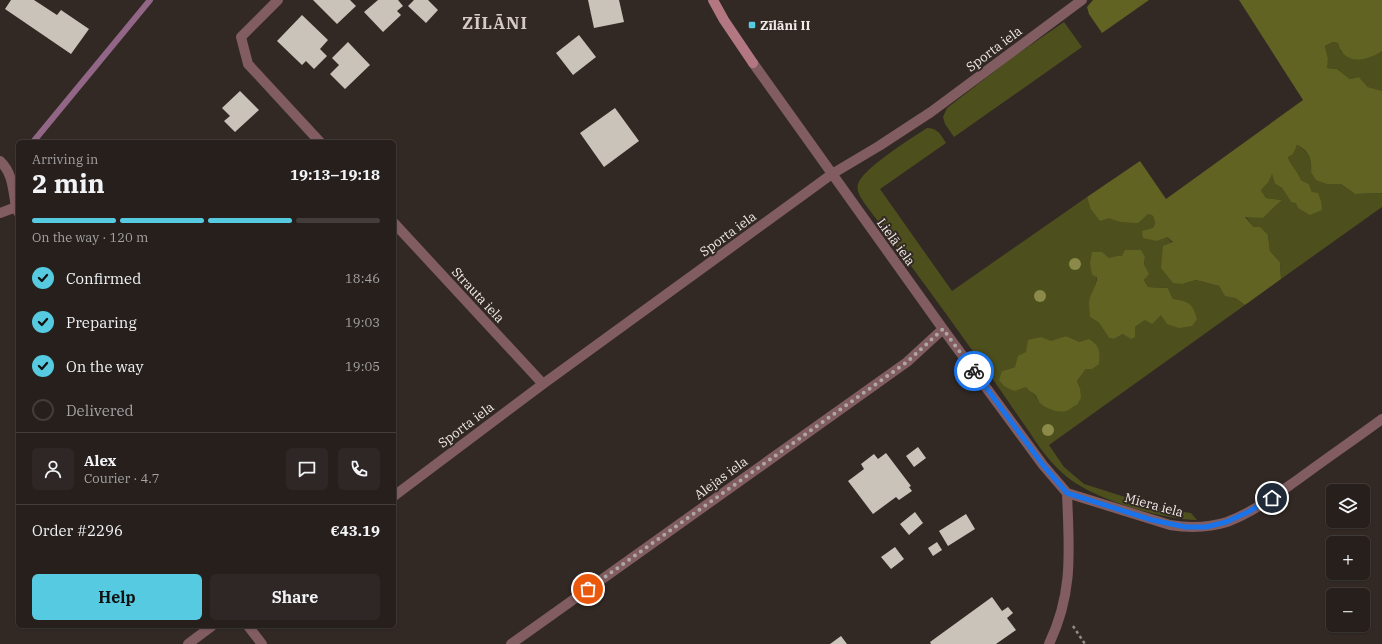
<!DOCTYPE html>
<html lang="en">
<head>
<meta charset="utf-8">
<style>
  :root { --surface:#261f1c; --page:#2e2725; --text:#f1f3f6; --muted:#a4a2a3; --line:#423d3b; --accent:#55cae0 }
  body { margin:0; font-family:"IBM Plex Serif",serif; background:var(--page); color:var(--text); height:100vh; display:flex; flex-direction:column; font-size:15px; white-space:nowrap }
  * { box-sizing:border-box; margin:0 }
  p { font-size:13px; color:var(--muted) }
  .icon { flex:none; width:22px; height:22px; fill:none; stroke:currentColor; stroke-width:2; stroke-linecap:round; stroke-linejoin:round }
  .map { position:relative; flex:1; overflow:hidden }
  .panel { position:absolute; left:16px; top:140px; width:380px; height:488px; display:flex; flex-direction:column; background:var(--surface); border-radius:6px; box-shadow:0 1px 3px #0004,0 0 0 1px var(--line) }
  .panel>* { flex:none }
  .buttons { position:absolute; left:1326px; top:484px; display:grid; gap:8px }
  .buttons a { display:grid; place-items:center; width:44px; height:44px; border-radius:6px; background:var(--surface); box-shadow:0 1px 3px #0004,0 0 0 1px var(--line); font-size:20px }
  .pin { position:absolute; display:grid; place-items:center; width:34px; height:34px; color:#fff; margin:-17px; border:2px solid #fff; border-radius:50%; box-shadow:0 1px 4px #0007 }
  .courier { position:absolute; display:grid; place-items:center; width:40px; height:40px; margin:-20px; border:3px solid #1a73e8; border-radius:50%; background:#fff; color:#222; box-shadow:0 1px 5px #0007 }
  .overview em { font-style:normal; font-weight:800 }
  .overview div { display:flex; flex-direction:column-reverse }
  .overview { display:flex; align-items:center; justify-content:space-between; height:68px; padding:0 16px }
  h1 { font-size:26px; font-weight:800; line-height:30px }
  .bar { display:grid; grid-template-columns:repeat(4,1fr); gap:6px 4px; align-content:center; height:48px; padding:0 16px }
  .bar i { height:5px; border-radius:3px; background:var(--line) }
  .bar .on { background:var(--accent) }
  .bar p { grid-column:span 4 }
  .line { display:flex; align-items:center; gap:10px; padding:0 16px; border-top:1px solid var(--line) }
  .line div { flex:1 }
  .round { display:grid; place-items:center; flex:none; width:42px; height:42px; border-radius:6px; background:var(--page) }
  ol { padding:0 16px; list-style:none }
  li { display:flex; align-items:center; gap:12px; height:44px }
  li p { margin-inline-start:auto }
  li .icon { padding:4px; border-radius:50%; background:var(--accent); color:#111; stroke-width:4 }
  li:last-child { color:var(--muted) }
  li i { width:22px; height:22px; border:2px solid var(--line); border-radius:50% }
  .button { display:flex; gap:8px; margin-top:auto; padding:8px 16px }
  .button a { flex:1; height:46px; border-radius:6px; background:var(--accent); color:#111; font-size:16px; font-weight:800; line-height:46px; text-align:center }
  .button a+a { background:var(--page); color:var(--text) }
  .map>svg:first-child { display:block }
  .green { fill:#4d4f1d; fill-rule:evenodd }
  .forest { fill:#606321 }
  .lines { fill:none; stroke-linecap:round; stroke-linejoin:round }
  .stream { stroke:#926687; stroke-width:6 }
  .building { fill:#c9c3b9 }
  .path { stroke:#938b88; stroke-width:2.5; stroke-dasharray:3 3; stroke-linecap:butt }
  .street { stroke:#815c61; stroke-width:10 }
  .secondary { stroke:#b27780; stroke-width:10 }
  .tree { fill:#8b8a49 }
  .done { stroke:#aea6a4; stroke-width:4; stroke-dasharray:0 7.2 }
  .route { stroke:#1a73e8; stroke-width:5 }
  .poi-dot { fill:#55cae0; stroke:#322925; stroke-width:1.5 }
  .labels { text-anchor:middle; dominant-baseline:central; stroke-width:4; stroke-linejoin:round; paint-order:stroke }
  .poi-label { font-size:13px; font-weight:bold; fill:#f1eae8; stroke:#322925; text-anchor:start }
  .street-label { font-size:13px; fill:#f1eae8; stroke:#322925 }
  .district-label { font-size:17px; font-weight:bold; letter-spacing:1px; fill:#d7cac5; stroke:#322925 }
</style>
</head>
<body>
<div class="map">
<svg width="1382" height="644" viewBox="0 0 1382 644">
  <rect width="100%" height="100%" fill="#322925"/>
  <path class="green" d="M1064,22l18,25 -128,90 -9,-13 -2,-7 4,-9 66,-51z
    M1333,42l5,1 3,9h40l1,-1v41l-14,-5 -9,-10 -9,2 -13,-10 -11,-1 2,-10 -3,-12z
    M927,128c11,0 14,7 19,15l-66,46 72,102 135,-94 3,11 30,14 28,-8 5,2 2,7 -2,5 14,9 6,6 10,41 13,-4 23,6 6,9 10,3 10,7 -196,140 15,22 20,17 79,25 28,4 6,7c-37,-1 -101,-20 -130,-43 -16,-13 -28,-30 -39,-47 -12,-17 -24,-35 -36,-52 -42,-59 -84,-117 -127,-174 -4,-6 -9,-13 -7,-20 4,-15 55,-47 69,-56zM1117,256l28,1 -1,7 4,10 -4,6 4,7 20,1 5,11 -38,28v10l-12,-3 -9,5 -5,-1 -10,-15 -9,-6 7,-41 -5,-2 17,-15zM1066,336l14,6 6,27 -9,12 3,7 -7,17 -5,5 -29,-8c-7,-14 -23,-22 -37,-31l13,-4 11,-15z
    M1297,145c12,7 15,14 14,27l16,12h14l14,10 27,-1v14l-101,72 -1,-17 -10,-11 -2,-16 -14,-8 -9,-11 18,2 19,-18 -16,-2 -5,-8 7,-7 4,-10 3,11 7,4 9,14 21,-10 -3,-8 -8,-4c-3,-9 -10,-14 -13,-23z"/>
  <path class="forest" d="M1093,0h56l-47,33 -13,-19 -2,-7z
    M1239,0h143v51c-12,8 -30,14 -40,1 -2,-2 -3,-6 -4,-9l-5,-1 -8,4 3,12 -1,10 10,1 13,10 9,-2 9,10 14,4v102l-27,1 -14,-10h-14l-11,-4 -5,-8c1,-13 -2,-21 -14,-27l-4,9 -5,3c3,9 10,14 13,23l8,4 3,8 6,1 3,8 1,9 -12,5 -12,-7 -2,-5 -5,-1 -9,-14 -7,-4 -3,-10 -4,9 -7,7 5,8 16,2 -19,18 -18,-1 9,10h6l8,8 2,16 10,11 1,17 -36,26 -10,-7 -10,-2 -6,-10 -23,-6 -13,4 -10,-1 -12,-15 2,-22 10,-4 -6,-5 -10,4 -14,-3 -1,-7 11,-3 2,-5 -2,-7 -5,-2 -10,9 -18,-1 -11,-4 -9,3 -10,-13 -3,-11 53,-36 26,38 137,-99z
    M1125,250h16l4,7 -1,7 5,10 -5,6 4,7 20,1 5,11c16,3 19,3 24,20l-5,7 -13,2 -12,-4 -6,-9 -9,9 -7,-4 -10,7v10l-4,2 -8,-5 -9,5 -5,-1 -10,-15 -9,-6c0,-5 -1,-10 -1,-14 0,-8 8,-17 8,-26l-5,-2 -2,-12 2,-11h10l7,6 8,-2h5z
    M1066,336l14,6 9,-3c11,7 11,12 10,25l-7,5h-6l-9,12 3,7 1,10 -4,7c-5,1 -6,5 -11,6 -8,2 -20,-2 -26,-8 -2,-2 -3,-6 -5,-8 -3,-3 -6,-4 -9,-8l-12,4 -10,-5 -5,-6 3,-9 13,-4 3,-11 8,-4 2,-12 13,-3 10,4z"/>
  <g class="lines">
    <path class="stream" d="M33,142l117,-142"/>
  </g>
  <path class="building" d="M11,0h23l23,15 4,-5 28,19 -18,25 -66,-45z
    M313,0h37l6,6 -19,18z
    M378,0h20l5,6 -6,5 4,4 -18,17 -19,-20z
    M414,0h14l10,10 -12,13 -18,-17z
    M588,0h31l5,22 -30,6z
    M302,15l26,25 -8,9 7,7 -13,13 -8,-8 -4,4 -25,-24z
    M579,35l17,22 -23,18 -17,-22z
    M348,42l22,23 -25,24 -15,-15 9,-9 -7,-7z
    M240,91l19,19 -24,22 -11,-11 6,-5 -8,-8z
    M615,108l24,33 -35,26 -24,-34z
    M918,447l8,11 -12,9 -8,-11z
    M886,453l25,33 -2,1 3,4 -13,9 -3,-3 -23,17 -25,-33 16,-12 -3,-5 13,-10 4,5z
    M915,512l8,11 -14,12 -9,-11z
    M966,514l9,15 -27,17 -9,-15z
    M937,542l5,8 -9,6 -5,-8z
    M895,547l9,12 -13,10 -10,-12z
    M992,597l10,14 6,-4 5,6 -6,5 9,12 -20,14h-65l-1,-2z
    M841,636l6,8h-17z"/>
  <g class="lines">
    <path class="path" d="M1073,626l12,18"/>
    <path class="street" d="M278,0l-37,37 7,27 72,78
      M753,63l190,266 100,136 24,28
      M0,161c13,12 13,30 16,46l2,5
      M0,213l16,-6
      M394,223l149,161
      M394,496l149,-112 289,-210 47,-28 52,-34 151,-112
      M248,626l14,18
      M188,644l24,-18
      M511,644l396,-282 36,-33
      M1049,644c25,-52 20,-95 18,-151l103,32c19,3 38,3 57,-3 27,-10 50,-28 73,-44 27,-20 55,-39 82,-59"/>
    <path class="secondary" d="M713,0l11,20 29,43"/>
  </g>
  <g class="tree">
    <circle cx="1075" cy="264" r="6"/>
    <circle cx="1040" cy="296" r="6"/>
    <circle cx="1048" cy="430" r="6"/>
  </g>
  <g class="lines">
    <path class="done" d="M588,589l319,-227 36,-33 31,42"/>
    <path class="route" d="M974,371l69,94 24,28 85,27 34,7h20l20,-5 22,-10 24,-14"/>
  </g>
  <rect class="poi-dot" x="748" y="21" width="8" height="8" rx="2"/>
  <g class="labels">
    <g class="poi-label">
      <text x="760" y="25">Zīlāni II</text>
    </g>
    <g class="street-label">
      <text transform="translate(994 49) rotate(-37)">Sporta iela</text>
      <text transform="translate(728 234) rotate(-36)">Sporta iela</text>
      <text transform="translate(896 242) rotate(54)">Lielā iela</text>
      <text transform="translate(478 295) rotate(47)">Strauta iela</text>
      <text transform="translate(466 425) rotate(-37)">Sporta iela</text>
      <text transform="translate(721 478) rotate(-36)">Alejas iela</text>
      <text transform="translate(1154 505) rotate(15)">Miera iela</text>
    </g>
    <g class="district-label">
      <text x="495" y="23">ZĪLĀNI</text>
    </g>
  </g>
</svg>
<div class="buttons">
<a><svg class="icon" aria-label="layers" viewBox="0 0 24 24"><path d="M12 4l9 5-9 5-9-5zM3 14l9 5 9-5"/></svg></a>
<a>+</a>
<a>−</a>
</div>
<div class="pin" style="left:588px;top:589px;background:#ea580c"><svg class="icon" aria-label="bag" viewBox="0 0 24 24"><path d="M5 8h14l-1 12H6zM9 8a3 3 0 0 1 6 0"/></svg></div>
<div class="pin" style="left:1272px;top:498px;background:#1f2937"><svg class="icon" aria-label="home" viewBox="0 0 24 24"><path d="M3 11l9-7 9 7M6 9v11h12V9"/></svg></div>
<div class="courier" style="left:974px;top:371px"><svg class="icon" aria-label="bike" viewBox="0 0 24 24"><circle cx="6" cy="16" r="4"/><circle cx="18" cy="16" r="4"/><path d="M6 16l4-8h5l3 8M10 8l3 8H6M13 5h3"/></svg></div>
<section class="panel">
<div class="overview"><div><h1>2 min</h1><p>Arriving in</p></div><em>19:13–19:18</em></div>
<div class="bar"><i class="on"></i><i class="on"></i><i class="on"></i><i></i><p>On the way · 120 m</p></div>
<ol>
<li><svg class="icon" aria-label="check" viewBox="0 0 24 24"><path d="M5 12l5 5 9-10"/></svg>Confirmed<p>18:46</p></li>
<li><svg class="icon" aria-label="check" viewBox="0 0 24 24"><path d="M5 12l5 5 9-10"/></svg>Preparing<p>19:03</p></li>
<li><svg class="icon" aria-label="check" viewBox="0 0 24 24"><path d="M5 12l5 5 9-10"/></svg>On the way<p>19:05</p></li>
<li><i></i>Delivered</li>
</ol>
<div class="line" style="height:72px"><a class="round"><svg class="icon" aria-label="person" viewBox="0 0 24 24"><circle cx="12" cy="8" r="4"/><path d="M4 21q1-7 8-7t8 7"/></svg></a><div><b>Alex</b><p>Courier · 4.7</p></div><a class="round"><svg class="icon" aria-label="chat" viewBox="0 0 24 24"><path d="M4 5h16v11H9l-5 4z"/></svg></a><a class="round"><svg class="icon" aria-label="phone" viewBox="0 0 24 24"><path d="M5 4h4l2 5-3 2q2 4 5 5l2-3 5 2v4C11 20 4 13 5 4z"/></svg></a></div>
<div class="line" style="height:52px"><div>Order #2296</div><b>€43.19</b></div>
<div class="button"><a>Help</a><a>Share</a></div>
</section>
</div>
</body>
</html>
